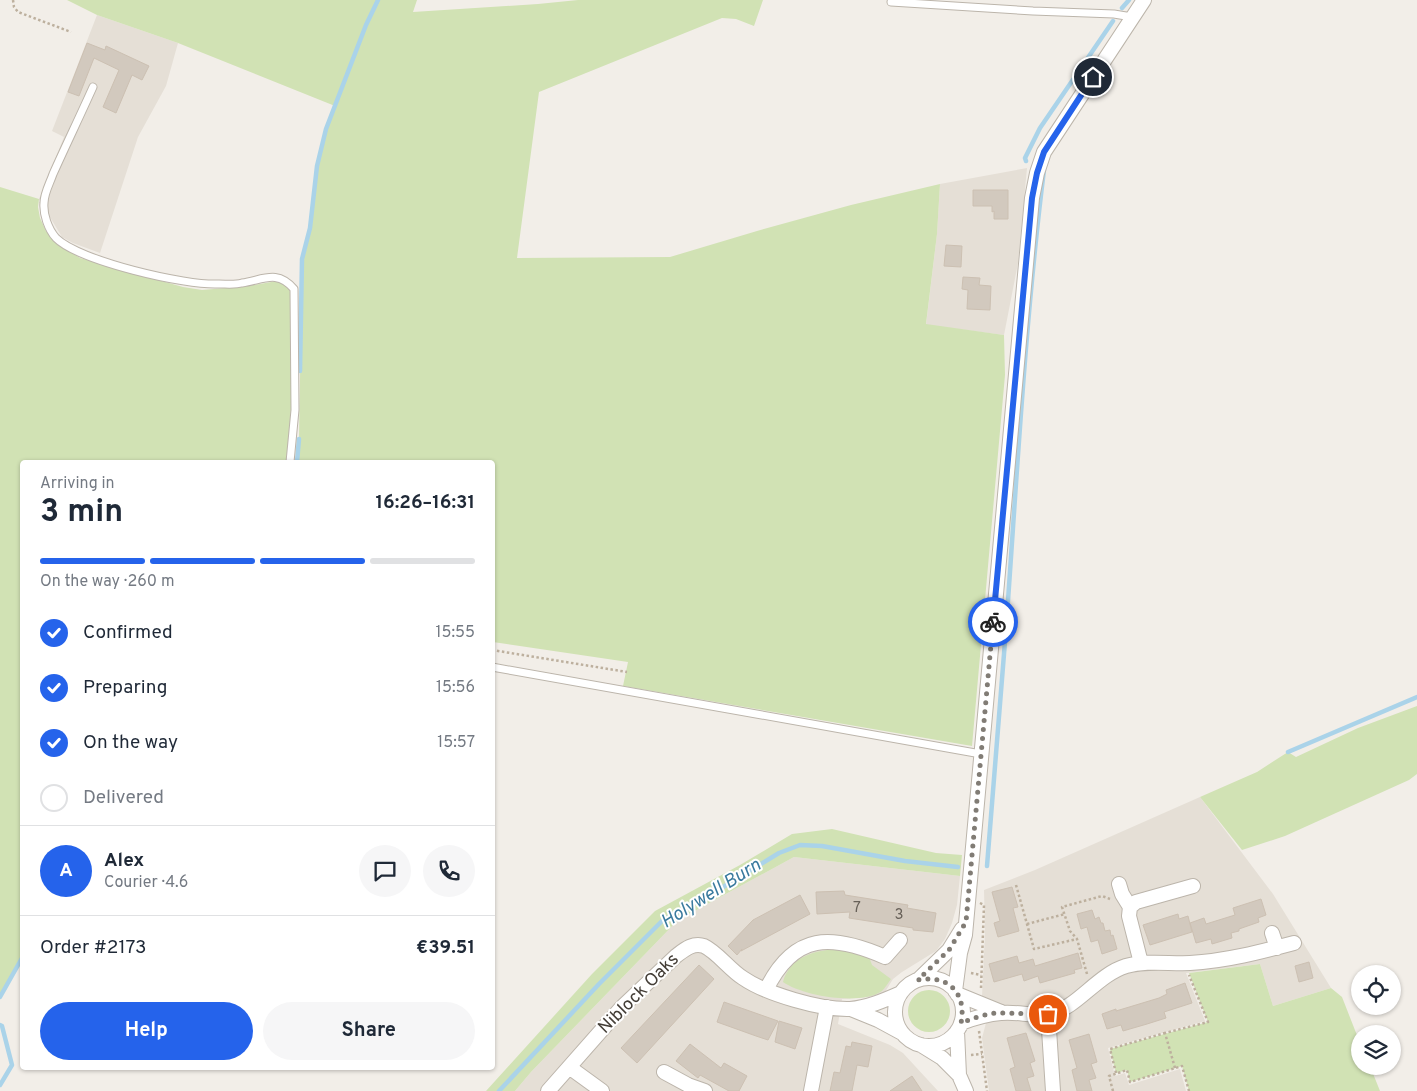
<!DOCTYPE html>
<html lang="en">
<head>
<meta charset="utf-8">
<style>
  :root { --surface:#fff; --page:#f6f6f7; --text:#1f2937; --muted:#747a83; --line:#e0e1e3; --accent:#2563eb }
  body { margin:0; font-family:Overpass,sans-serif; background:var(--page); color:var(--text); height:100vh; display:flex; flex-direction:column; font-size:19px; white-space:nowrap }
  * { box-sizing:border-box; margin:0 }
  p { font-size:16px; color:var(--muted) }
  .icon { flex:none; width:28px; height:28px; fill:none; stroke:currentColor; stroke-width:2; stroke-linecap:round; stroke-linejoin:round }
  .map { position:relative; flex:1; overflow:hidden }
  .details { position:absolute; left:20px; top:460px; width:475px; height:610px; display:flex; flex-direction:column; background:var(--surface); border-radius:5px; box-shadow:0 1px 4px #0004 }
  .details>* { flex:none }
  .controls { position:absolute; left:1351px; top:965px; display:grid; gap:10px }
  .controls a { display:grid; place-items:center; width:50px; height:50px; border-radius:50%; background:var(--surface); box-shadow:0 1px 4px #0004; font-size:25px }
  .pin { position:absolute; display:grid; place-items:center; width:42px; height:42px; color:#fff; margin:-21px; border:2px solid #fff; border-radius:50%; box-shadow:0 1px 5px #0007 }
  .courier { position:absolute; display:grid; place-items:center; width:50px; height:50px; margin:-25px; border:4px solid #2563eb; border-radius:50%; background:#fff; color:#222; box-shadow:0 1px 6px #0007 }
  .summary em { font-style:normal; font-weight:700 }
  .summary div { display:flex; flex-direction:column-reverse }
  .summary { display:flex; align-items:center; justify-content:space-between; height:85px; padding:0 20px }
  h1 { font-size:32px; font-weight:700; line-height:38px }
  .bar { display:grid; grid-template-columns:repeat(4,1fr); gap:8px 5px; align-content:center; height:60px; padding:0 20px }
  .bar i { height:6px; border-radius:4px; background:var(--line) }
  .bar .on { background:var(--accent) }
  .bar p { grid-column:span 4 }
  .line { display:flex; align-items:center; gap:12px; padding:0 20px; border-top:1px solid var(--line) }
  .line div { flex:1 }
  .round { display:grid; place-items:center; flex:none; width:52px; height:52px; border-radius:26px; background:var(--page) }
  ol { padding:0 20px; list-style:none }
  li { display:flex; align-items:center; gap:15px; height:55px }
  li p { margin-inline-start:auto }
  li .icon { padding:5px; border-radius:50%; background:var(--accent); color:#fff; stroke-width:4 }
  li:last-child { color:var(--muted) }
  li i { width:28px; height:28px; border:2px solid var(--line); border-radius:50% }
  .primary-button { display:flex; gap:10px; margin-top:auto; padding:10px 20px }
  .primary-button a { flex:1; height:58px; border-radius:30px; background:var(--accent); color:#fff; font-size:20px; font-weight:700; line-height:58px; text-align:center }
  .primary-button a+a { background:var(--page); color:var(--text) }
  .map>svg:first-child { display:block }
  .residential { fill:#e5dfd6 }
  .green { fill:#d1e2b4 }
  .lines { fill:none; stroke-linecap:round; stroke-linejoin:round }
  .stream { stroke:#aad3e9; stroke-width:4.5 }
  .building { fill:#d2c9be; stroke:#ccc0b2 }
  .service-casing { stroke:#bcb5ab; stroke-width:9 }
  .minor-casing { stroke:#bcb5ab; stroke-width:16 }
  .path { stroke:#bdb09e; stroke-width:2.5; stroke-dasharray:2.5 2.5; stroke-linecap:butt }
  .service { stroke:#fff; stroke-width:7 }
  .minor { stroke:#fff; stroke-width:14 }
  .done { stroke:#817c75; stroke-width:5; stroke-dasharray:0 9 }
  .route { stroke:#2563eb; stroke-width:6 }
  .labels { text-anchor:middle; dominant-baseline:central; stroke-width:4; stroke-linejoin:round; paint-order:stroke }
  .number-label { font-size:15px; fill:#686159 }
  .street-label { font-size:18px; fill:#443e37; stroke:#fff }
  .water-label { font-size:19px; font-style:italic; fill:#397a9e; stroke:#fff }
</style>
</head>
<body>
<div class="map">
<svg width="1417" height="1091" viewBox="0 0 1417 1091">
  <rect width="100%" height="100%" fill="#f2eee8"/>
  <path class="residential" d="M97,15l81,28 -12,43 -28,51 -38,116 -27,-10 -11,-6 -23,-38 25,-62 -12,-6z
    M1027,168l-9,95 -14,72 -78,-10 11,-91 3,-50z
    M1200,797l73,97 58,94 -58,18 -13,-42 -74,9 19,48 -97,27 7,28 10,-3 4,12 51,-16 6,22h-197l-7,-53 4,-15 -4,-26 3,-64 -1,-43 51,-20z
    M794,857l166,19 -3,29 -5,18 -7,16 -9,12 -34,21 -9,7 -8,13 -16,5 -27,2 -4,25 52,21 13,8 35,38h-423l16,-19 147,-152z"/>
  <path class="green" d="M67,0h350l-4,12 125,-8 40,-4h185l-9,26 -18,-7 -14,-1 -183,74 -22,166 153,-1 87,-26 94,-26 89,-21 -3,50 -11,90 78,11 1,40 -33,371 -349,-60 5,-24 -135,-20 -1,-180h-195l2,-23 3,-180 8,-31 7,-62 9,-37 9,-23 -157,-63 -81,-28z
    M0,187l39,12 -1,8 2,11 6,13 15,15 19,12 103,29 19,3 46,-4 29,-5 6,1 6,5 2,10v111l-3,54h-266v496l-22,39z
    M1417,706v68l-8,6 -124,56 -43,14 -42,-53 57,-25 31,-20 8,5 62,-29z
    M832,829l104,24 26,2 -2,21 -166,-19 -116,63 -147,152 -16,19h-29l106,-117 63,-63 85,-46 52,-31z
    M838,949l31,8 3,8 19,14c-3,4 -6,9 -9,12 -21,15 -79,5 -99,-9 7,-26 33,-32 55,-33z
    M1260,964l13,42 58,-18 11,9 18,46v23h10l10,25h-191l-7,-25 -52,16 -3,-12 -11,3 -6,-24 98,-27 -19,-49z
    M908 1011a21 21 0 1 1 42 0a21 21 0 1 1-42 0Z"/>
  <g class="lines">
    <path class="stream" d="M1122,8l7,-8
      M1026,161l-1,-3 15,-30 73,-107
      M300,371l2,-112 8,-31 7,-62 9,-37 40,-104 12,-25
      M297,462l2,-23
      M1288,752l129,-55
      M987,866c6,-79 13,-158 19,-237 11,-153 19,-307 38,-459
      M0,997l22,-39
      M0,1025l2,1 10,39 -12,20
      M499,1091l100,-107 63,-63 61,-34 56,-34 21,-8 22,1 83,15 53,6"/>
  </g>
  <path class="building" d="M87,43l18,7 1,-4 43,20 -7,14 -10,-5 -16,38 -13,-6 16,-37 -25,-12 -15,38 -11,-4z
    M973,190h35v29h-14v-8l-2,1v-6h-19z
    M946,245l16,1 -1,21 -17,-1z
    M963,277l17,1 -1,7 12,1 -1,24 -23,-1 1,-19 -6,-1z
    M1012,887l6,20 -5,1 6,23 -21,6 -4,-14 6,-2 -8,-29z
    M844,891l1,4 63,10 -1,3 29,5 -3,19 -20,-2v-2l-64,-10 1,-6 -33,2 -1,-22z
    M800,895l10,19 -69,37 1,-2 -5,6 -9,-9 25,-26z
    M1261,899l5,16 -8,3 1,4 -20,7v2l-8,2 1,5 -20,6 -1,-5 -15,4 -6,-20 14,-5 2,6 29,-9 -2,-7z
    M1092,910l3,9 4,-2 2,6h2l2,8 5,-1 1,6 2,-1 4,14 -15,5 -4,-14 -7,2 -4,-15 -6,2 -4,-15z
    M1178,914l1,5 9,-3 4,16 -42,13 -7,-20z
    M1078,953l4,15 -8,2 1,3 -35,10 -2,-7 -14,5 -2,-7 -28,8 -5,-18 28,-8 2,7 14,-4 2,7z
    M1309,962l4,16 -14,4 -4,-16z
    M699,965l15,14 -77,84 -16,-15z
    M1185,983l7,20 -28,9 2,6 -19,6 -24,7 -2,-6 -14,4 -5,-15 14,-5v2l43,-13 8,-4 -1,-4z
    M724,1002l37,13 17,6 -10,19 -12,-4 -39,-14z
    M779,1021l23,7 -7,21 -20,-7z
    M1026,1033l9,28 -5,2 4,13 -7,2 4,13h-15l-6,-22 5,-2 -8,-29z
    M1089,1034l8,28 -6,2 5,14 -7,2 3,11h-15l-5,-21 5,-2 -8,-28z
    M852,1042l20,4 -4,21 -11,-2 -5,26h-22l4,-19 6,1 6,-27 5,1z
    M690,1044l31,24 3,-5 23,13 -8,15h-10l-29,-16 -2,3 -22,-17z
    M912,1076l10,15h-32z"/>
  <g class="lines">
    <g class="service-casing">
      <path id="service" d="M891,2l142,9 81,3 18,3
        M93,87c-13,29 -27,58 -40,87 -3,9 -9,19 -9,29 -1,11 4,26 12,35 23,23 130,48 163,46 8,0 16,1 23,-1 21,-3 35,-14 52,6l1,121 -5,52
        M492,667l489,87"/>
    </g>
    <g class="minor-casing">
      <path id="minor" d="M1119,884l3,10 8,13
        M1272,933l5,15
        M1141,963l-12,-47 1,-9 6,-5 57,-16
        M895 1012a34 34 0 1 1 68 0a34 34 0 1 1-68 0Z
        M918,980l31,-30 13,-21
        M766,990c28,-58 66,-56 119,-33l15,-17
        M955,991l5,-38 5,-18 67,-737 5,-25 7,-21 100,-152
        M957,994l44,18
        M851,1009l27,11 24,13
        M1048,1014l5,77
        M961,1023c13,-5 25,-9 40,-10 16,-2 32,4 49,1 27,-6 47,-39 76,-48 21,-6 43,-2 64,-3 36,-2 70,-11 104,-20
        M957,1031l2,44 7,16
        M921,1045l21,13 17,17
        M569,1067l33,24
        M664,1072l24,13 17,6
        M548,1091l74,-84 54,-51c8,-6 17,-14 28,-10 13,6 26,24 39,32 23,16 78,32 107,31 17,-1 35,-9 51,-16
        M811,1091l16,-84"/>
    </g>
    <path class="path" d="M13,0l1,7 4,5 53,20
      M492,650l135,22
      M1016,885l18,64 43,-10
      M980,903l4,2 -3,83
      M1027,924l38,-10
      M971,973l10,2
      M1087,974l-10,-35 -7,-8 -8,-24 40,-11 8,3
      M979,1031l8,60
      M971,1055l11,-1
      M1175,1068l-10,-35 43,-11 -19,-47
      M1116,1073l-6,-24 55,-16
      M1113,1091l-4,-15 18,-6 3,12 52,-16 7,25"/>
    <use href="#service" class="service"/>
    <use href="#minor" class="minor"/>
  </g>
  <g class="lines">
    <path class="done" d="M993,622l-27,300 -17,28 -31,30c30,-6 49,13 43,43 13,-5 28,-11 43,-10 15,0 29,2 44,1"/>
    <path class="route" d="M993,622l39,-424 5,-25 7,-21 49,-75"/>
  </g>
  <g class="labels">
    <g class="number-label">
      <text x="857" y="908">7</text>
      <text x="899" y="915">3</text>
    </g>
    <g class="street-label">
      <text transform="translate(639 994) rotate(-45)">Niblock Oaks</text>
    </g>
    <g class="water-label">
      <text transform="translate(711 894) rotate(-32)">Holywell Burn</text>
    </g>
  </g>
</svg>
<div class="controls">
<a><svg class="icon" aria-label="locate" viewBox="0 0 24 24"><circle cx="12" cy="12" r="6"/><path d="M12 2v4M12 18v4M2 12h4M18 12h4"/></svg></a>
<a><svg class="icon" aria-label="layers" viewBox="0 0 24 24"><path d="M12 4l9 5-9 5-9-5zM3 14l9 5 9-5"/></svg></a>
</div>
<div class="pin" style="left:1048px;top:1014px;background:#ea580c"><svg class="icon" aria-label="bag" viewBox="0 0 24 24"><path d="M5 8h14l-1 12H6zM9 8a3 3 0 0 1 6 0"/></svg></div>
<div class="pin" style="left:1093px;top:77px;background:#1f2937"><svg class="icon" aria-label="home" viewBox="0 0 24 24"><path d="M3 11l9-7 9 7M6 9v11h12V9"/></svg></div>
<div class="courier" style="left:993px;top:622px"><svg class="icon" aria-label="bike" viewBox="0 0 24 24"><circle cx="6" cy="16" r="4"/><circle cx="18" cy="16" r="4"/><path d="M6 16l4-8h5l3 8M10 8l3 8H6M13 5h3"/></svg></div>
<section class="details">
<div class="summary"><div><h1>3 min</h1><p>Arriving in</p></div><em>16:26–16:31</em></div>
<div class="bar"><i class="on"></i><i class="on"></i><i class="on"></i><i></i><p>On the way · 260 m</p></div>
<ol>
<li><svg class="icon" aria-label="check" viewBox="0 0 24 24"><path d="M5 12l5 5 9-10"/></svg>Confirmed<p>15:55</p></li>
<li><svg class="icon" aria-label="check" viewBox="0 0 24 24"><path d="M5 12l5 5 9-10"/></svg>Preparing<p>15:56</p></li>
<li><svg class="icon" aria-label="check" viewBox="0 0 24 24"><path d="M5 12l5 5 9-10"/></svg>On the way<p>15:57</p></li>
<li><i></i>Delivered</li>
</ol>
<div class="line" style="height:90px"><b class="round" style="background:var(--accent);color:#fff">A</b><div><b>Alex</b><p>Courier · 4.6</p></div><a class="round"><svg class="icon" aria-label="chat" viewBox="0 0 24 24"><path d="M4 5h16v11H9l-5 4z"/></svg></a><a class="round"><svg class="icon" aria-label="phone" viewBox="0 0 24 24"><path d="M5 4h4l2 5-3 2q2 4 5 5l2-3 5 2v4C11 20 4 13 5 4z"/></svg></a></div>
<div class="line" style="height:65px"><div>Order #2173</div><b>€39.51</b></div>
<div class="primary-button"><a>Help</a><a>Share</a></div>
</section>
</div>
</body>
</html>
